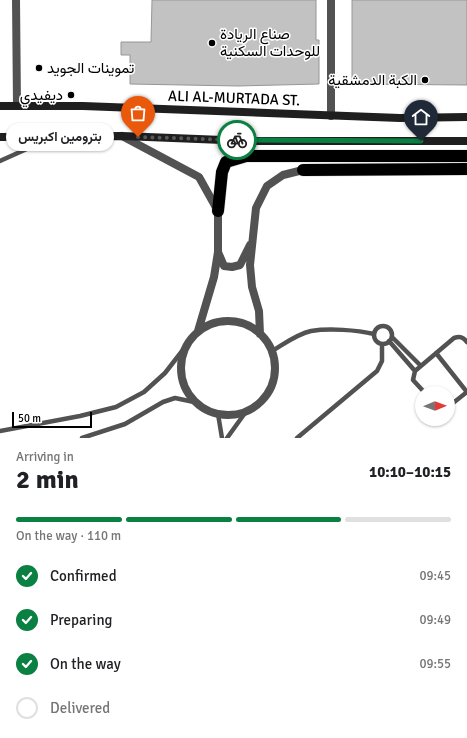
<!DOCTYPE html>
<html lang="en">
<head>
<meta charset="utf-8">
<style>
  :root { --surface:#fff; --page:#f6f6f6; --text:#202124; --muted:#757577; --line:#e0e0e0; --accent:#0b8043 }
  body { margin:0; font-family:Signika,Vazirmatn,sans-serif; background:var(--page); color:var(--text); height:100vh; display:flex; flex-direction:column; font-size:15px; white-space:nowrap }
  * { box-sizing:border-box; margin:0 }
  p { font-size:13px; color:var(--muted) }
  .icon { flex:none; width:22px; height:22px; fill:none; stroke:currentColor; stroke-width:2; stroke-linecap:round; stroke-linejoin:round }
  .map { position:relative; height:438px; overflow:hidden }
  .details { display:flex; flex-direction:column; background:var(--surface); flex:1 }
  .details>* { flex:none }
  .needle { width:26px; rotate:89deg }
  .buttons { position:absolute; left:415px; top:386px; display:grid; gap:8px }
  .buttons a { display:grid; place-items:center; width:40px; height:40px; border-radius:50%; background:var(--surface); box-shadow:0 1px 3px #0004; font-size:20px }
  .scale { position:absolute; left:12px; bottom:10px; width:80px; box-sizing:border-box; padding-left:4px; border:2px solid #000; border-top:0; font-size:11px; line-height:14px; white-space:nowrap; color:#000; -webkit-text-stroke:3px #fff; paint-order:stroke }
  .pin { position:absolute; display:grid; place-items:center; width:34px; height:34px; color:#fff; margin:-41px -17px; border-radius:50% 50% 50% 0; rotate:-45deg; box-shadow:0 0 4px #0007 }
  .pin .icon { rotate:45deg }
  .courier { position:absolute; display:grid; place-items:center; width:40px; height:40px; margin:-20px; border:3px solid #0b8043; border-radius:50%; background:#fff; color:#222; box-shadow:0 1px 5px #0007 }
  .bubble { position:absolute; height:28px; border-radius:14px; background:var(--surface); box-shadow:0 1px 3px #0004; font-size:13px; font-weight:700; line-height:28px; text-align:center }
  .overview em { font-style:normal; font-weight:700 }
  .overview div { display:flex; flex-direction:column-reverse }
  .overview { display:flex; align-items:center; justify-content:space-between; height:68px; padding:0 16px }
  h1 { font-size:26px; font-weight:700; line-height:30px }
  .bar { display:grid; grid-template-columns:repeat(4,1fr); gap:6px 4px; align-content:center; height:48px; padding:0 16px }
  .bar i { height:5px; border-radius:3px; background:var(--line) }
  .bar .active { background:var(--accent) }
  .bar p { grid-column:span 4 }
  ol { padding:0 16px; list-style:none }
  li { display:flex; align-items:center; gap:12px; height:44px }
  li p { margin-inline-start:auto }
  li .icon { padding:4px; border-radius:50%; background:var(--accent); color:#fff; stroke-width:4 }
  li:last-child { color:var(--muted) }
  li i { width:22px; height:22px; border:2px solid var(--line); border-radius:50% }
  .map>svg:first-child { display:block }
  .building { fill:#c2c2c2; stroke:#969696 }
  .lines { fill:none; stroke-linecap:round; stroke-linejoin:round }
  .motorway-casing { stroke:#dbdbdb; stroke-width:13 }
  .service { stroke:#525252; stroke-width:4.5 }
  .minor { stroke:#525252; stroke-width:8 }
  .tertiary { stroke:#525252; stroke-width:8 }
  .secondary { stroke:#1f1f1f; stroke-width:8 }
  .motorway { stroke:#000; stroke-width:12 }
  .done { stroke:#595959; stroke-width:4; stroke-dasharray:0 7.2 }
  .route { stroke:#0b8043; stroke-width:5 }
  .poi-dot { fill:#000; stroke:#fff; stroke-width:1.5 }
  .labels { text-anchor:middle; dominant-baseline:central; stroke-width:3; stroke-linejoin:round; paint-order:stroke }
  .poi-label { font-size:15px; fill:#000; stroke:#fff; text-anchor:start }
  .street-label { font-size:15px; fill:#000; stroke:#fff }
</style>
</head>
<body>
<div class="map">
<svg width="467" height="438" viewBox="0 0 467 438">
  <rect width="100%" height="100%" fill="#fff"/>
  <path class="building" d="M152,0h164v40h3v44l-81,2 -108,-2v-29h-9v-13h30z
    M352,0h115v85l-115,-1z"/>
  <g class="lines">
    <g class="motorway-casing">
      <path id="motorway" d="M303,170l164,-1
        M218,211l4,-39 4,-10 20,-6h221"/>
    </g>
    <path class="service" d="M0,161l49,-22
      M374 335a9 9 0 1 1 18 0a9 9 0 1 1-18 0Z
      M392,337l29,29
      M389,341l26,30
      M272,351c12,-7 25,-17 39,-20 18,-3 46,-1 63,3
      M436,353l31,39
      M425,393l-12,-13 2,-9 39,-33c6,-2 9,-1 13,4
      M448,407l19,-15
      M218,414l4,24
      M0,431l80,-15 36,-9 28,-15 21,-19 21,-27
      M82,438l43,-14 38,-22 12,-4 19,4
      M227,438l18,-25
      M297,438l80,-67 5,-10v-17"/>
    <path class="minor" d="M16,0l1,106
      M331,116v-116"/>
    <path class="tertiary" d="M122,136l77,41 19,34v41l-4,25 -16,54
      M218,252l6,14 8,1 8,-2 10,-20
      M181 368a47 47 0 1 1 94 0a47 47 0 1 1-94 0Z
      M260,334l-1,-23 -7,-24 -2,-22 6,-57 11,-22 16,-11 20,-5"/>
    <path class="secondary" d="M0,106h83l317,12 67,-1
      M0,137l122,-1 126,5h219"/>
    <use href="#motorway" class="motorway"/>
  </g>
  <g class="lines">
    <path class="done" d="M138,137l99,3"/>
    <path class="route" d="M237,140l184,1"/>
  </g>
  <g class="poi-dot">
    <circle cx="212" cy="43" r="4"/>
    <circle cx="39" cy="68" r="4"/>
    <circle cx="425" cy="80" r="4"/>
    <circle cx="71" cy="95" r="4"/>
  </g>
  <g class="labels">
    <g class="poi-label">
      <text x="220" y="34">صناع الريادة<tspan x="220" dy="17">للوحدات السكنية</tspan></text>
      <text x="47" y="68">تموينات الجويد</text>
      <text x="417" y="80" text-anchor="end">الكبة الدمشقية</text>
      <text x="63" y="95" text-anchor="end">ديفيدي</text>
    </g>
    <g class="street-label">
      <text transform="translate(234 98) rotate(2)">ALI AL-MURTADA ST.</text>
    </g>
  </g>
</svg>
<div class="buttons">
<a><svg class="needle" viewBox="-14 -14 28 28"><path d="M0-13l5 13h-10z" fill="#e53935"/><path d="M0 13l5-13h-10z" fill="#757577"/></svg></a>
</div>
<div class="scale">50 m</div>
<div class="pin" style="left:138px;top:137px;background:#ea580c"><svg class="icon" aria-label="bag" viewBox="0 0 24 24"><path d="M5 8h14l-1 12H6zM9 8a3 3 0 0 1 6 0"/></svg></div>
<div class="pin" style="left:421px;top:141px;background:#1f2937"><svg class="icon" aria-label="home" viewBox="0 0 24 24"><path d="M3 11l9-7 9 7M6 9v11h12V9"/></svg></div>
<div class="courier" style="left:237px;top:140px"><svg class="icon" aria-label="bike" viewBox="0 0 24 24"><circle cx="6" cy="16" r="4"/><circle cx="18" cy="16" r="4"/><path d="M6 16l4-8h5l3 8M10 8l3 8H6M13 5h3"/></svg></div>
<div class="bubble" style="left:6px;top:123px;width:108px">بترومين اكبريس</div>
</div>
<section class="details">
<div class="overview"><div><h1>2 min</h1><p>Arriving in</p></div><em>10:10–10:15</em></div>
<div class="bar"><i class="active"></i><i class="active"></i><i class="active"></i><i></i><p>On the way · 110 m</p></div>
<ol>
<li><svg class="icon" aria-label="check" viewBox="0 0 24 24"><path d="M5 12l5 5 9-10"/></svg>Confirmed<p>09:45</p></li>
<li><svg class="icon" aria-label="check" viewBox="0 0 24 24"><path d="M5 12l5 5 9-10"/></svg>Preparing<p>09:49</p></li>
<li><svg class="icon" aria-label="check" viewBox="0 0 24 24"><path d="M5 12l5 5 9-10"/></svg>On the way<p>09:55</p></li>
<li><i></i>Delivered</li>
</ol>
</section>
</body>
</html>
